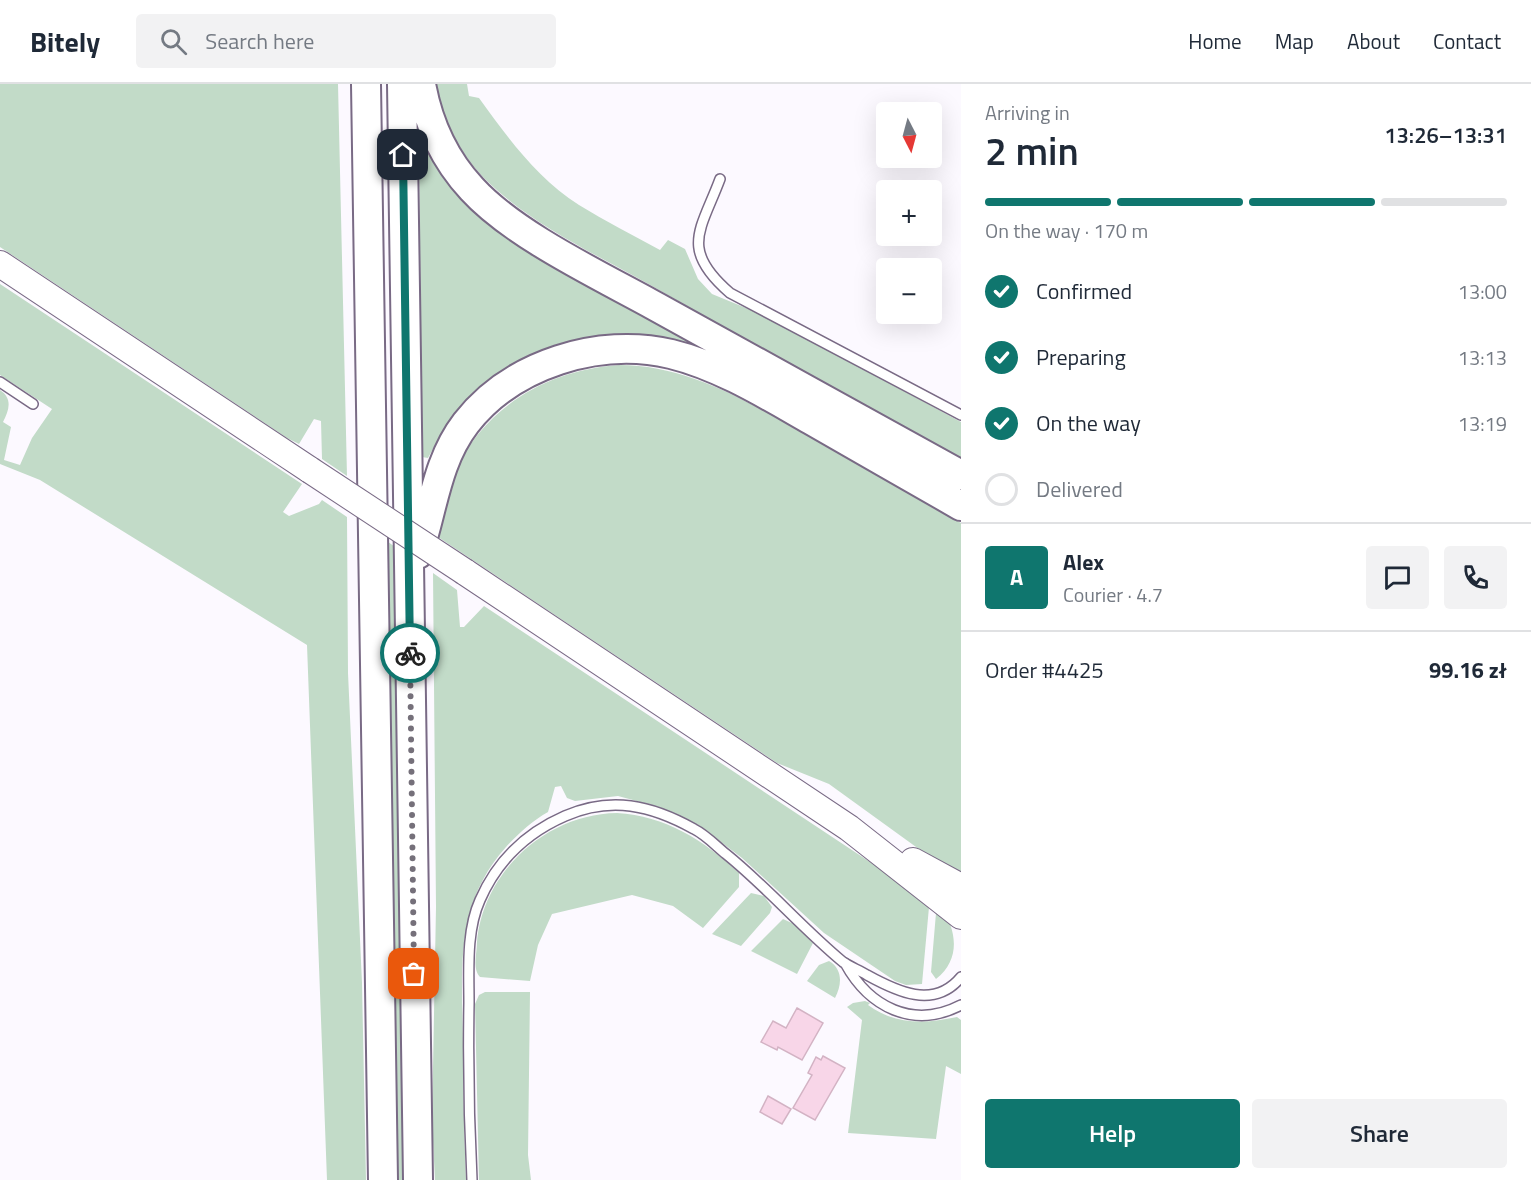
<!DOCTYPE html>
<html lang="en">
<head>
<meta charset="utf-8">
<style>
  :root { --surface:#fff; --page:#f2f2f3; --text:#1f2937; --muted:#747a83; --line:#e0e1e3; --accent:#0f766e }
  body { margin:0; font-family:"Titillium Web",sans-serif; background:var(--page); color:var(--text); height:100vh; display:flex; flex-direction:column; font-size:22px; white-space:nowrap }
  * { box-sizing:border-box; margin:0 }
  p { font-size:20px; color:var(--muted) }
  .icon { flex:none; width:33px; height:33px; fill:none; stroke:currentColor; stroke-width:2; stroke-linecap:round; stroke-linejoin:round }
  .map { position:relative; flex:1; overflow:hidden }
  .panel { display:flex; flex-direction:column; background:var(--surface); width:570px }
  .panel>* { flex:none }
  .needle { width:39px; rotate:174deg }
  .tools { position:absolute; left:876px; top:18px; display:grid; gap:12px }
  .tools a { display:grid; place-items:center; width:66px; height:66px; border-radius:6px; background:var(--surface); box-shadow:0 6px 24px #0002; font-size:30px }
  .pin { position:absolute; display:grid; place-items:center; width:51px; height:51px; color:#fff; margin:-26px; border-radius:12px; box-shadow:0 3px 9px #0006 }
  .courier { position:absolute; display:grid; place-items:center; width:60px; height:60px; margin:-30px; border:4px solid #0f766e; border-radius:50%; background:#fff; color:#222; box-shadow:0 2px 8px #0007 }
  .overview em { font-style:normal; font-weight:600 }
  .overview div { display:flex; flex-direction:column-reverse }
  .overview { display:flex; align-items:center; justify-content:space-between; height:102px; padding:0 24px }
  h1 { font-size:39px; font-weight:600; line-height:45px }
  .bar { display:grid; grid-template-columns:repeat(4,1fr); gap:9px 6px; align-content:center; height:72px; padding:0 24px }
  .bar i { height:8px; border-radius:4px; background:var(--line) }
  .bar .active { background:var(--accent) }
  .bar p { grid-column:span 4 }
  .line { display:flex; align-items:center; gap:15px; padding:0 24px; border-top:2px solid var(--line) }
  .line div { flex:1 }
  .round { display:grid; place-items:center; flex:none; width:63px; height:63px; border-radius:6px; background:var(--page) }
  ol { padding:0 24px; list-style:none }
  li { display:flex; align-items:center; gap:18px; height:66px }
  li p { margin-inline-start:auto }
  li .icon { padding:6px; border-radius:50%; background:var(--accent); color:#fff; stroke-width:4 }
  li:last-child { color:var(--muted) }
  li i { width:33px; height:33px; border:3px solid var(--line); border-radius:50% }
  .cta { display:flex; gap:12px; margin-top:auto; padding:12px 24px }
  .cta a { flex:1; height:69px; border-radius:6px; background:var(--accent); color:#fff; font-size:24px; font-weight:600; line-height:69px; text-align:center }
  .cta a+a { background:var(--page); color:var(--text) }
  header { display:flex; align-items:center; gap:36px; box-sizing:border-box; height:84px; padding:0 30px; background:var(--surface); border-bottom:2px solid var(--line) }
  header strong { font-size:28px }
  nav { display:flex; gap:33px; margin-inline-start:auto; font-size:21px }
  .search { width:420px; height:54px; background:var(--page); display:flex; align-items:center; gap:15px; box-sizing:border-box; padding:0 21px; border-radius:6px; color:var(--muted); font-size:22px }
  main { display:flex; flex:1; min-height:0 }
  .map>svg:first-child { display:block }
  .green { fill:#c2dbc8 }
  .building { fill:#f8d6e8; stroke:#d3b3c4; stroke-width:1.5 }
  .lines { fill:none; stroke-linecap:round; stroke-linejoin:round }
  .service-casing { stroke:#796a85; stroke-width:12 }
  .secondary-casing { stroke:#796a85; stroke-width:28 }
  .primary-casing { stroke:#796a85; stroke-width:32 }
  .service { stroke:#fff; stroke-width:9 }
  .secondary { stroke:#fff; stroke-width:26 }
  .primary { stroke:#fff; stroke-width:28 }
  .secondary-bridge-casing { stroke:#796a85; stroke-width:28; stroke-linecap:butt }
  .secondary-bridge { stroke:#fff; stroke-width:26 }
  .done { stroke:#75707a; stroke-width:6; stroke-dasharray:0 10.8 }
  .route { stroke:#0f766e; stroke-width:8 }
</style>
</head>
<body>
<header>
<strong>Bitely</strong>
<div class="search"><svg class="icon" aria-label="search" viewBox="0 0 24 24"><circle cx="10" cy="10" r="6"/><path d="M15 15l6 6"/></svg>Search here</div>
<nav><a>Home</a><a>Map</a><a>About</a><a>Contact</a></nav>
</header>
<main>
<div class="map">
<svg width="961" height="1096" viewBox="0 0 961 1096">
  <rect width="100%" height="100%" fill="#fcf9ff"/>
  <path class="green" d="M0,0h338l9,392 -25,-17 -1,-38 -7,-2 -15,25 -12,-6 -287,-191z
    M435,0h32l2,12 10,2c29,40 58,80 100,107 26,16 54,30 81,45l8,-10 17,9 13,30 14,15 51,21 198,107v37c-103,-57 -206,-114 -309,-173 -55,-31 -118,-60 -164,-104 -27,-26 -45,-61 -53,-98z
    M419,56l4,1 12,22 255,176 -4,5c-109,-30 -206,15 -258,114l-6,-1z
    M0,200l302,200 -19,28 6,4 30,-12 3,-4 25,17 1,156 14,310 4,197h-39l-20,-535 -267,-165 -40,-16v-74c13,9 9,20 3,32l8,5 -7,33 16,5 12,-27 20,-29 -52,-34z
    M619,281c72,0 134,40 195,74 49,27 98,55 147,84v350l-38,-21 -94,-68 -52,-21 -342,-228c6,-21 10,-43 19,-62 31,-67 94,-103 165,-108z
    M383,454l12,9 7,557 4,76h-8l-4,-75z
    M433,489l24,17 3,37h4l20,-21 389,258 56,43 -7,77 -16,1 -11,-4 -71,-48 -82,-75 -42,-32 -41,-19 -41,-11 -43,5 -8,-3 -6,-12 -6,1 -7,25c-16,9 -29,21 -42,35 -52,58 -44,123 -43,195 0,46 1,92 3,138h-31l-3,-58 4,-215z
    M617,729c48,3 87,27 122,60v14l-36,41 -30,-22 -41,-11 -80,19 -14,31 -8,36 -50,-4c-8,-9 -3,-23 -3,-35 6,-71 70,-128 140,-129z
    M751,809l13,3 8,11 -2,6 -29,33 -29,-12z
    M941,822c16,25 20,53 -5,73l-5,-7 5,-59z
    M783,835l11,5 19,19 -16,31 -46,-23z
    M829,877c14,8 13,24 6,37l-28,-17 12,-16z
    M485,908h45l-2,163 3,25h-52l-4,-176 4,-9z
    M865,917l5,2 -2,2c27,20 57,19 89,12l4,3v54l-15,-8 -10,73 -88,-6 14,-113 -15,-13 6,-4z"/>
  <path class="building" d="M797,924l26,15 -21,37 -24,-13 -1,3 -16,-8 12,-21 13,7z
    M823,972l22,12 -30,52 -22,-12 19,-33 -4,-2 8,-16 5,3z
    M768,1012l23,13 -9,15 -22,-12z"/>
  <g class="lines">
    <g class="service-casing">
      <path id="service" d="M720,95c-19,51 -41,70 10,114l231,122
        M0,298l33,22
        M845,879c24,44 68,67 116,42
        M472,1096c-3,-59 -4,-118 -3,-177 0,-33 -3,-72 11,-103 17,-39 46,-67 85,-84 46,-20 86,-11 129,13 12,6 22,17 32,25 41,33 76,74 117,108 7,5 16,8 24,13 29,16 67,35 94,2"/>
    </g>
    <g class="secondary-casing">
      <path id="secondary" d="M0,180l310,206
        M465,488l384,256 112,88
        M913,777l48,26"/>
    </g>
    <g class="primary-casing">
      <path id="primary" d="M366,0l17,1096
        M402,0l16,1096
        M421,0c7,39 23,75 51,105 42,46 127,86 183,117 102,56 204,113 306,169
        M418,470c15,-44 18,-92 48,-131 46,-59 133,-86 205,-69 49,12 96,41 140,66 50,29 100,57 150,86"/>
    </g>
    <use href="#service" class="service"/>
    <use href="#secondary" class="secondary"/>
    <use href="#primary" class="primary"/>
    <g class="secondary-bridge-casing">
      <path id="secondary-bridge" d="M310,386l155,102"/>
    </g>
    <use href="#secondary-bridge" class="secondary-bridge"/>
  </g>
  <g class="lines">
    <path class="done" d="M410,569l4,321"/>
    <path class="route" d="M403,71l7,498"/>
  </g>
</svg>
<div class="tools">
<a><svg class="needle" viewBox="-14 -14 28 28"><path d="M0-13l5 13h-10z" fill="#e53935"/><path d="M0 13l5-13h-10z" fill="#747a83"/></svg></a>
<a>+</a>
<a>−</a>
</div>
<div class="pin" style="left:414px;top:890px;background:#ea580c"><svg class="icon" aria-label="bag" viewBox="0 0 24 24"><path d="M5 8h14l-1 12H6zM9 8a3 3 0 0 1 6 0"/></svg></div>
<div class="pin" style="left:403px;top:71px;background:#1f2937"><svg class="icon" aria-label="home" viewBox="0 0 24 24"><path d="M3 11l9-7 9 7M6 9v11h12V9"/></svg></div>
<div class="courier" style="left:410px;top:569px"><svg class="icon" aria-label="bike" viewBox="0 0 24 24"><circle cx="6" cy="16" r="4"/><circle cx="18" cy="16" r="4"/><path d="M6 16l4-8h5l3 8M10 8l3 8H6M13 5h3"/></svg></div>
</div>
<section class="panel">
<div class="overview"><div><h1>2 min</h1><p>Arriving in</p></div><em>13:26–13:31</em></div>
<div class="bar"><i class="active"></i><i class="active"></i><i class="active"></i><i></i><p>On the way · 170 m</p></div>
<ol>
<li><svg class="icon" aria-label="check" viewBox="0 0 24 24"><path d="M5 12l5 5 9-10"/></svg>Confirmed<p>13:00</p></li>
<li><svg class="icon" aria-label="check" viewBox="0 0 24 24"><path d="M5 12l5 5 9-10"/></svg>Preparing<p>13:13</p></li>
<li><svg class="icon" aria-label="check" viewBox="0 0 24 24"><path d="M5 12l5 5 9-10"/></svg>On the way<p>13:19</p></li>
<li><i></i>Delivered</li>
</ol>
<div class="line" style="height:108px"><b class="round" style="background:var(--accent);color:#fff">A</b><div><b>Alex</b><p>Courier · 4.7</p></div><a class="round"><svg class="icon" aria-label="chat" viewBox="0 0 24 24"><path d="M4 5h16v11H9l-5 4z"/></svg></a><a class="round"><svg class="icon" aria-label="phone" viewBox="0 0 24 24"><path d="M5 4h4l2 5-3 2q2 4 5 5l2-3 5 2v4C11 20 4 13 5 4z"/></svg></a></div>
<div class="line" style="height:78px"><div>Order #4425</div><b>99.16 zł</b></div>
<div class="cta"><a>Help</a><a>Share</a></div>
</section>
</main>
</body>
</html>
